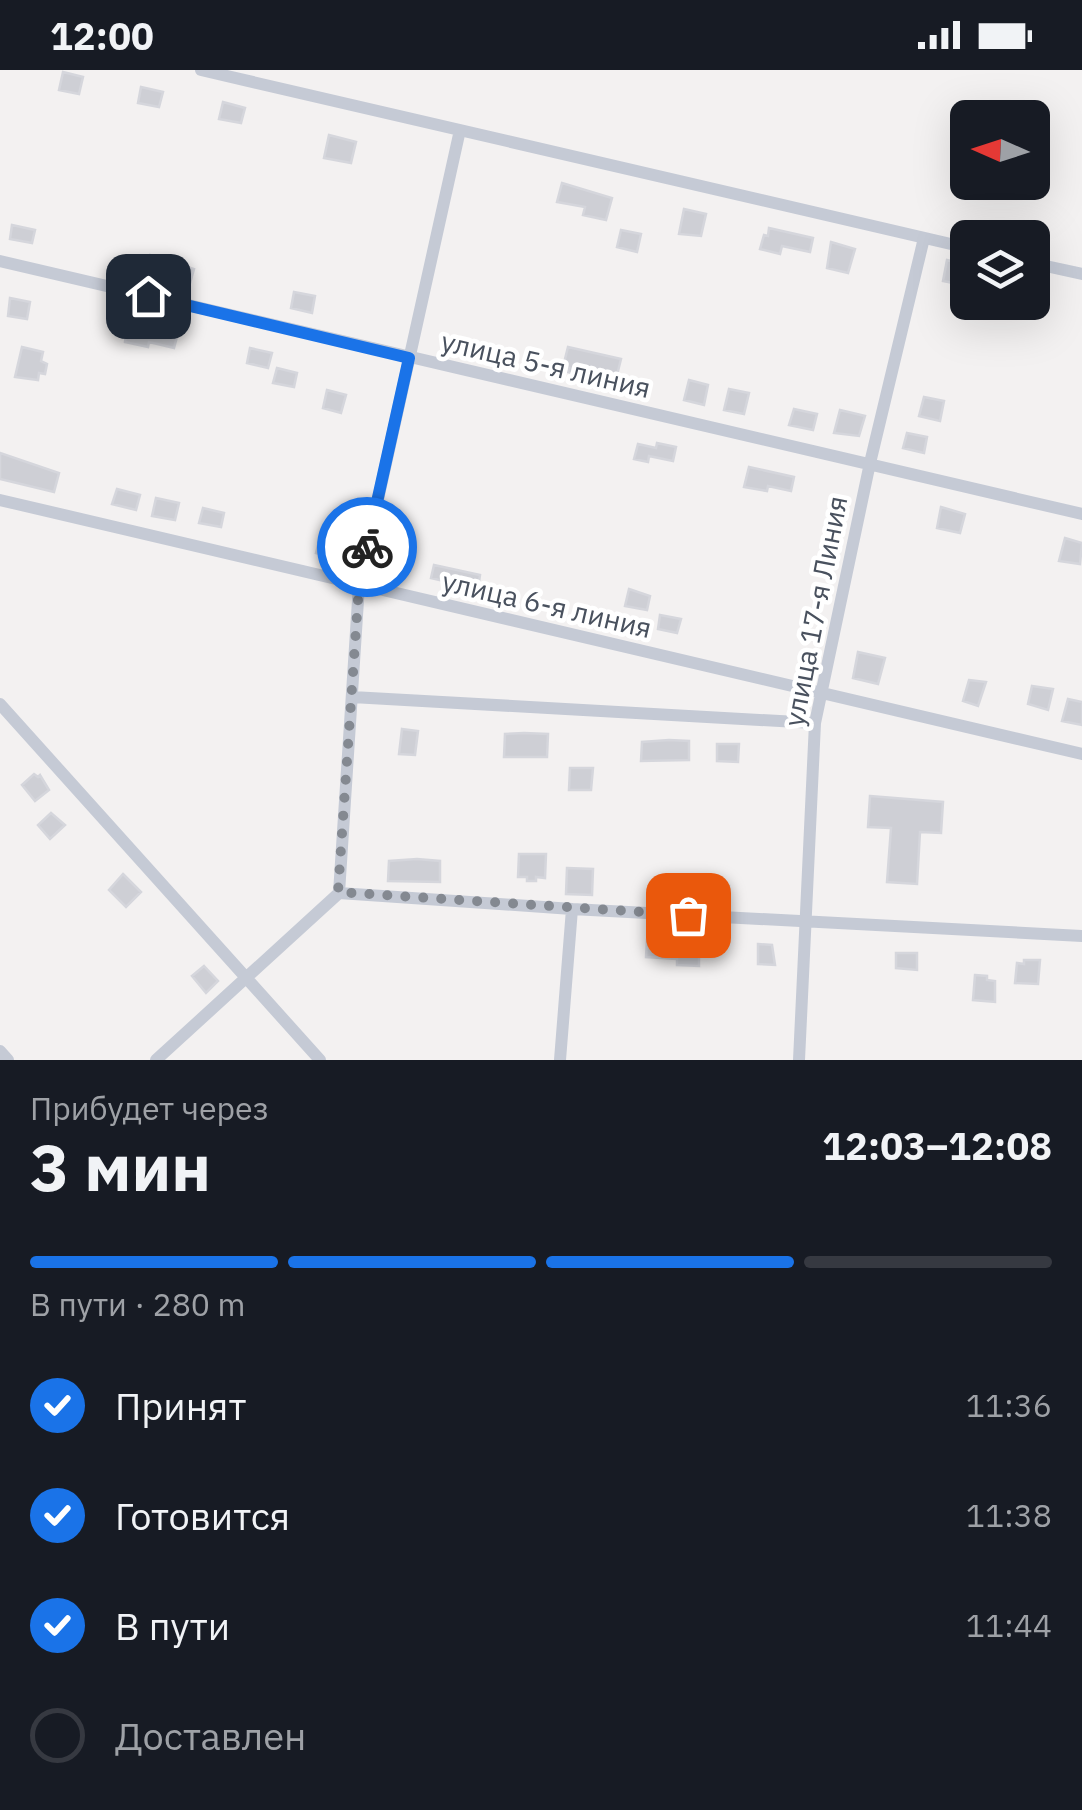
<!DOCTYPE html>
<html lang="ru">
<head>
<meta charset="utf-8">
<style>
  :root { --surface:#171b24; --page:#242831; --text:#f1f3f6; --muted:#9ea1a6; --line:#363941; --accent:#1a73e8 }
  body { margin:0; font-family:"IBM Plex Sans",sans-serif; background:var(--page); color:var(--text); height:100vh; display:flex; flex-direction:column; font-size:38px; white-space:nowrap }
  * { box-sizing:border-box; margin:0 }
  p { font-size:32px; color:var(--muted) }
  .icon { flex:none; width:55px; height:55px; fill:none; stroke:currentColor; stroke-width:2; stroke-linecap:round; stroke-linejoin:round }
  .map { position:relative; height:990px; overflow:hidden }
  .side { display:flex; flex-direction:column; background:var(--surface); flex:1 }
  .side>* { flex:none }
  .needle { width:65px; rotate:273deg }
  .buttons { position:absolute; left:950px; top:30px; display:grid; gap:20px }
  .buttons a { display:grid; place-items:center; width:100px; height:100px; border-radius:15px; background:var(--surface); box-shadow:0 10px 40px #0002; font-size:50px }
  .pin { position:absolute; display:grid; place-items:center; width:85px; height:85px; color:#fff; margin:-42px; border-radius:20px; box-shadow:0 5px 15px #0006 }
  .courier { position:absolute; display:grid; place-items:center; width:100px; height:100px; margin:-50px; border:8px solid #1a73e8; border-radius:50%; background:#fff; color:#222; box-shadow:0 2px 12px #0007 }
  .headline em { font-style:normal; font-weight:700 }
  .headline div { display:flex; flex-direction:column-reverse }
  .headline { display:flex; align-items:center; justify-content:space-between; height:170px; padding:0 30px }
  h1 { font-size:65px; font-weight:700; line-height:75px }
  .bar { display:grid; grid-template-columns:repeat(4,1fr); gap:15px 10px; align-content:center; height:120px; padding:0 30px }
  .bar i { height:12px; border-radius:8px; background:var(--line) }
  .bar .active { background:var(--accent) }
  .bar p { grid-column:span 4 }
  ol { padding:0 30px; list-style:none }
  li { display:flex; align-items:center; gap:30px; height:110px }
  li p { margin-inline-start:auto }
  li .icon { padding:10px; border-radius:50%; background:var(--accent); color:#fff; stroke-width:4 }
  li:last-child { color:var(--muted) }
  li i { width:55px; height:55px; border:5px solid var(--line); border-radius:50% }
  .status { display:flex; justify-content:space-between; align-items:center; height:70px; padding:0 50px; background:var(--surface); direction:ltr }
  .status svg { height:28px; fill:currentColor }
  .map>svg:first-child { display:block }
  .building { fill:#cecfd5; stroke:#d5d6dc; stroke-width:2.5 }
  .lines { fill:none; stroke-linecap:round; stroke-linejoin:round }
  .minor { stroke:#c5cad5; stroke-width:12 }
  .done { stroke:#848991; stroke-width:10; stroke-dasharray:0 18 }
  .route { stroke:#1a73e8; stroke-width:12 }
  .labels { text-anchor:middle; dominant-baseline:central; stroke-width:9; stroke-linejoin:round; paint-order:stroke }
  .street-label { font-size:28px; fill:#49515e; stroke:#fff }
</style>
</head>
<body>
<div class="status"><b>12:00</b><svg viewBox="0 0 49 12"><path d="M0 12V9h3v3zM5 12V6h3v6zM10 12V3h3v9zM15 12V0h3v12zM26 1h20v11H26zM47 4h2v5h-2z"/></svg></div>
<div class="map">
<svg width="1082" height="990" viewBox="0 0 1082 990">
  <rect width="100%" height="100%" fill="#f3f1f1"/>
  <path class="building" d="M63,2l20,5 -4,17 -20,-4z
    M141,17l22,5 -4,15 -21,-4z
    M223,32l22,6 -4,15 -22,-4z
    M329,65l27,7 -5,21 -27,-5z
    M562,113l50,15 -6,22 -23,-5 2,-8 -28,-5z
    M684,139l22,5 -5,22 -22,-2z
    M12,155l23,5 -3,13 -22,-4z
    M769,158l44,10 -3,14 -28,-6 -2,8 -20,-5 4,-14 4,1z
    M621,160l20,4 -4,18 -20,-5z
    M831,172l24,7 -7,24 -21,-5z
    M150,185l44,14 -4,14 -45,-9z
    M947,190l21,5v21l-25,-5z
    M294,222l21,4 -3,17 -21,-5z
    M10,228l20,4 -3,17 -19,-3z
    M985,232h25l-3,16 -24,-6z
    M127,257l30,5 1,-5 20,6 -4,15 -25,-6 -1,5 -23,-5z
    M22,277l21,5 -2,9 6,3 -2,10 -6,-1 -1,7 -23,-3z
    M568,277l53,12 -6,24 -47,-11 1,-4 -6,-1z
    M250,278l22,5 -4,15 -21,-5z
    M277,298l20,5 -3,14 -21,-4z
    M689,310l19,5 -4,20 -20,-5z
    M729,319l20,4 -5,21 -20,-4z
    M327,320l19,5 -5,18 -18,-5z
    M924,327l20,4 -4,20 -21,-5z
    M794,339l23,5 -4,16 -24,-5z
    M840,340l25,6 -6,20 -25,-3z
    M907,363l20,4 -3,16 -21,-5z
    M657,373l19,4 -3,14 -24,-5 -1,6 -14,-3 4,-15 18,4z
    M0,383l59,20 -5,19 -54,-13z
    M749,397l45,10 -3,14 -23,-5 -1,5 -23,-4z
    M117,419l23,6 -4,15 -24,-6z
    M156,428l23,5 -4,17 -23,-4z
    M941,437l24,7 -5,19 -23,-5z
    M203,438l21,5 -3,14 -22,-4z
    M320,468l22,4 -3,16 -23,-5z
    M1065,468l17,5 -2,21 -21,-3z
    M395,480l18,3 -4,18 -18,-4z
    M434,495l46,10 -2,14 -47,-11z
    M629,519l21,7 -3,14 -22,-4z
    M660,545l21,4 -4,14 -19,-4z
    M858,582l27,6 -7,26 -25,-6z
    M969,610l17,2 -8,24 -15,-5z
    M1032,616l21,3 -5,21 -20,-6z
    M1068,629l14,3v23l-20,-4z
    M402,659l16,2 -3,24 -16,-1z
    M524,663l24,1 -1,23h-43l1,-23z
    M669,670l20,1v19l-48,1 1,-19z
    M717,674h22l-1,18 -21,-1z
    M570,698h23l-2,22h-22z
    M34,704l4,3 2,-2 9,15 -14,11 -13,-16z
    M870,726l73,6 -2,31 -21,-1 -3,52 -30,-2 4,-54 -23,-1z
    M51,743l14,12 -15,14 -12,-14z
    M519,784h27l-1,24 -9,-1v4h-9v-4h-9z
    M417,789l23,2v21l-52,-1 1,-20z
    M567,798l26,1 -1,26 -26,-1z
    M123,804l18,18 -15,15 -17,-17z
    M683,807l-1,20 -22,1 1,-20z
    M712,815l17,1v20l-18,-2z
    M647,870l21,4 21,-1 -1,11 11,1v11l-22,-1v-6l-31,-2z
    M758,874l14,1 3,20 -17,-1z
    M896,883h21v17l-21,-2z
    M1024,890h16l-2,24 -23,-1 2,-20 7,1z
    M204,896l14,15 -12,12 -14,-17z
    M975,905l12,1v4l8,1v21l-22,-2z"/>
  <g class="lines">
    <path class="minor" d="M201,0l767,178
      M0,191l1082,253
      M1032,193l50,11
      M0,430l1082,254
      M352,627l463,26
      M0,634l320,356
      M339,823l233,16 510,27
      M0,981l8,9
      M156,990l183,-167 20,-308 101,-455
      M560,990l12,-151
      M799,990l16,-337 55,-260 54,-225"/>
  </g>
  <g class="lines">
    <path class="done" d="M367,477l-8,38 -21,307 350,23"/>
    <path class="route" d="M148,226l261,62 -42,189"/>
  </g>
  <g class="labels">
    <g class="street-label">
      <text transform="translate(546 294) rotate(13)">улица 5-я линия</text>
      <text transform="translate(547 534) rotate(13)">улица 6-я линия</text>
      <text transform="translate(815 541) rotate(-79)">улица 17-я Линия</text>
    </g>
  </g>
</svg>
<div class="buttons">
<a><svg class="needle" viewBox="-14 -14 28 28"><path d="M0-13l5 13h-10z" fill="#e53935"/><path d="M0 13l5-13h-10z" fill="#9ea1a6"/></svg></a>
<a><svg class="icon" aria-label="layers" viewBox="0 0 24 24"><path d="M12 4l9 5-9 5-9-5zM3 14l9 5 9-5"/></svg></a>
</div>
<div class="pin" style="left:688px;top:845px;background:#ea580c"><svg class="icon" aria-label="bag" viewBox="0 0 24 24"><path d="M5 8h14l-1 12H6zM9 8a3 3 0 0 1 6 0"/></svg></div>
<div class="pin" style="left:148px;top:226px;background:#1f2937"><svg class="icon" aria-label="home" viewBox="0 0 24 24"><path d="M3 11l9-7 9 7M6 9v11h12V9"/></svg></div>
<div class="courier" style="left:367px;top:477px"><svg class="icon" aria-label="bike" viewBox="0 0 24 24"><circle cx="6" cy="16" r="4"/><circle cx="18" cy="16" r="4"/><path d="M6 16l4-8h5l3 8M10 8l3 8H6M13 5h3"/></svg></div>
</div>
<section class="side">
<div class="headline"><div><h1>3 мин</h1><p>Прибудет через</p></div><em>12:03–12:08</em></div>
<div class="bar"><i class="active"></i><i class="active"></i><i class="active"></i><i></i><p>В пути · 280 m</p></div>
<ol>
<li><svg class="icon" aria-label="check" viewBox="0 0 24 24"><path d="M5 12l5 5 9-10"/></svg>Принят<p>11:36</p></li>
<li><svg class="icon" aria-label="check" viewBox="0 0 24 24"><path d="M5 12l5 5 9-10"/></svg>Готовится<p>11:38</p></li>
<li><svg class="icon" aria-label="check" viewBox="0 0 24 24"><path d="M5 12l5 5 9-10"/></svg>В пути<p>11:44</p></li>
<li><i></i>Доставлен</li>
</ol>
</section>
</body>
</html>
